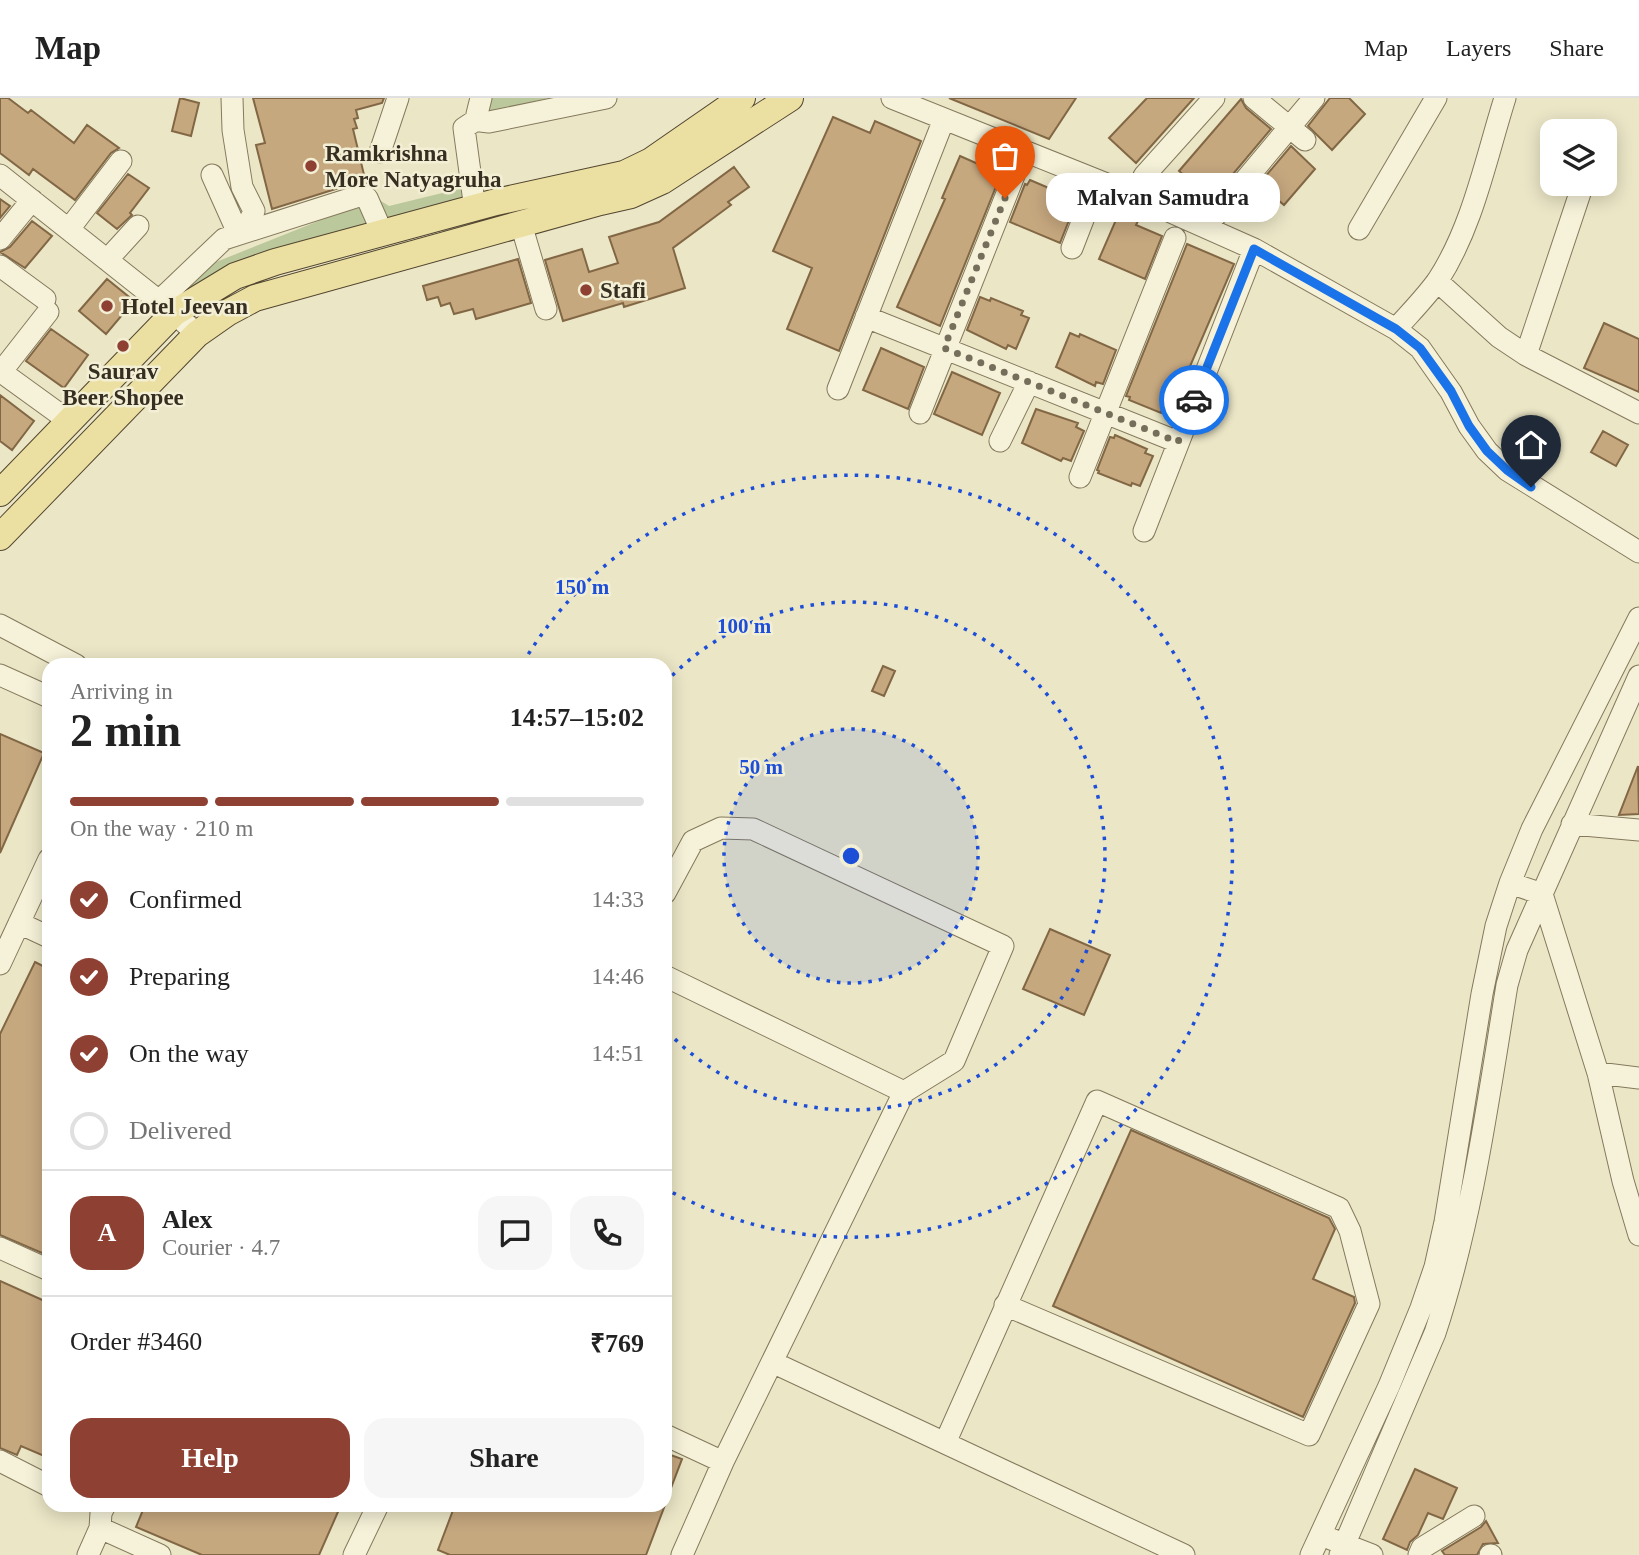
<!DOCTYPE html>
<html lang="en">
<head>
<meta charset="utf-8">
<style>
  :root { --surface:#fff; --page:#f6f6f6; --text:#222; --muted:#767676; --line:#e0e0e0; --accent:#8e4132 }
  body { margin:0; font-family:Georgia,serif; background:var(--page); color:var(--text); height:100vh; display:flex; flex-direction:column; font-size:26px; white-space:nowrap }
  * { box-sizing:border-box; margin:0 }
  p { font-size:23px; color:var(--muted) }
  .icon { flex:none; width:38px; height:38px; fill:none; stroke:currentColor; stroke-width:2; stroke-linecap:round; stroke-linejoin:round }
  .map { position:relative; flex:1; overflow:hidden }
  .panel { position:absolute; left:42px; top:560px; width:630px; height:854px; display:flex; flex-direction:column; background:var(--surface); border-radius:21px; box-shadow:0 4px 18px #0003 }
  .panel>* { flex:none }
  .fabs { position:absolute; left:1540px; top:21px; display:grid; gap:14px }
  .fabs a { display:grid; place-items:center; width:77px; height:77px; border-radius:14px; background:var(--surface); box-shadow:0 4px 18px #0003; font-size:35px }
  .pin { position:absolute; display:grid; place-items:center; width:60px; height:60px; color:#fff; margin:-72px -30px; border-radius:50% 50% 50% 0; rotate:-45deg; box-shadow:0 0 7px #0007 }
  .pin .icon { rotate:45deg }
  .courier { position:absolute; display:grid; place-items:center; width:70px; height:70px; margin:-35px; border:5px solid #1a73e8; border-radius:50%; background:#fff; color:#222; box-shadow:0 2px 9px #0007 }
  .bubble { position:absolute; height:49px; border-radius:21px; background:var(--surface); box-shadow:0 4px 18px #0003; font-size:23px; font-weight:600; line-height:49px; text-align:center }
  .overview em { font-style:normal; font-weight:600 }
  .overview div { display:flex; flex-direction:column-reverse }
  .overview { display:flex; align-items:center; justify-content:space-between; height:119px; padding:0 28px }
  h1 { font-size:46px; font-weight:600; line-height:52px }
  .bar { display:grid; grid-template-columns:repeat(4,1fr); gap:10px 7px; align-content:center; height:84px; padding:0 28px }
  .bar i { height:9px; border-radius:5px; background:var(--line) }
  .bar .on { background:var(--accent) }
  .bar p { grid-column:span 4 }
  .line { display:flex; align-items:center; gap:18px; padding:0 28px; border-top:2px solid var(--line) }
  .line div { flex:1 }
  .round { display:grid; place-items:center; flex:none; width:74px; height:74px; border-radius:21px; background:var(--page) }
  ol { padding:0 28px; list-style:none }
  li { display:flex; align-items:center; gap:21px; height:77px }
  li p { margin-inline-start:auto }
  li .icon { padding:7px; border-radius:50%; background:var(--accent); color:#fff; stroke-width:4 }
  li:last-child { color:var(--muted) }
  li i { width:38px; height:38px; border:4px solid var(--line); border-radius:50% }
  .cta { display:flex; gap:14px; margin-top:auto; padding:14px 28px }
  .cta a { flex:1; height:80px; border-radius:21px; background:var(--accent); color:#fff; font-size:28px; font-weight:600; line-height:80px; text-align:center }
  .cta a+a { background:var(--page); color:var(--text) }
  header { display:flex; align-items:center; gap:42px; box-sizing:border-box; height:98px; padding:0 35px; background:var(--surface); border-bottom:2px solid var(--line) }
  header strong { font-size:33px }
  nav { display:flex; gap:38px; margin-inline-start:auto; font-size:24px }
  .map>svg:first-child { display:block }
  .green { fill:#bbc89b }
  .building { fill:#c6a87f; stroke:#826745; stroke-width:2 }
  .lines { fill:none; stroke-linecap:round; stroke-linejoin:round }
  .minor-casing { stroke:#84795d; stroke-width:23 }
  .major-casing { stroke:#534631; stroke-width:28 }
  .minor { stroke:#f6f2d9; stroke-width:21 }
  .major { stroke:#ebe0a1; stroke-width:26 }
  .done { stroke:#756e5a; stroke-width:7; stroke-dasharray:0 12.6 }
  .route { stroke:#1a73e8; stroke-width:9 }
  .ring { fill:none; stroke:#1d4ed8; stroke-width:3.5; stroke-dasharray:3.5 7 }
  .poi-dot { fill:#8e4132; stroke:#f3efd5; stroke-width:2.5 }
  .labels { text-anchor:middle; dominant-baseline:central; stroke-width:5; stroke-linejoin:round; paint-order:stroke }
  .poi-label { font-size:23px; font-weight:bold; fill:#362e20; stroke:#f3efd5; text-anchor:start }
  .centre { fill:#1d4ed8; stroke:#f3efd5; stroke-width:3.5 }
  .ring-label { font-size:21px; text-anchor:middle; font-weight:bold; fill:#1d4ed8; stroke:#f3efd5; stroke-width:5; stroke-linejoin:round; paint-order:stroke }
</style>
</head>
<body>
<header>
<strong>Map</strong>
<nav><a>Map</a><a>Layers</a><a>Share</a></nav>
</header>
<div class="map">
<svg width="1639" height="1457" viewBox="0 0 1639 1457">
  <rect width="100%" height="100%" fill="#ebe6c6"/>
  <path class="green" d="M487,0h62l-65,15z
    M479,86l5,18 -250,70 -59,39 -24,-23 225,-90 13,8z"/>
  <path class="building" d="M0,0h8l20,15 3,-3 43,33 13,-18 32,23 -8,5 -36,47 -42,-31 -4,6 -29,-22z
    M180,0l19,5 -8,33 -19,-5z
    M253,0h131l-2,5 -26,7 2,8 -4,1 3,9 -4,1 13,54 -8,-1 -86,27 -16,-64 9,-2z
    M949,0h127l-27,41z
    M1147,0h47l-58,65 -27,-25z
    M1330,0h19l16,16 -33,36 -24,-24z
    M1241,1l5,9 25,21 -59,70 -33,-28z
    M833,19l37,16 5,-12 46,20 -82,210 -52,-22 25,-61 -39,-17z
    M1291,48l24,23 -31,36 -25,-21z
    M960,58l41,18 -61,152 -43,-19 48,-108 -3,-1z
    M734,69l15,20 -21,15 3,3 -58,43 12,40 -61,19 -1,-4 -60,18 -18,-61 37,-11 7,23 29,-9 -9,-26 50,-15z
    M128,76l21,14 -19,25 2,2 -15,14 -20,-16z
    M1030,82l47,20 -17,43 -50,-21 15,-38 2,1z
    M0,101l10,7 -10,12z
    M1119,115l19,8 -2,4 26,11 -17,43 -46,-20z
    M32,123l20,15 -27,32 -25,-16 10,-5z
    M1187,146l47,20 -64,149 -8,-4 -1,4 -32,-13 1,-3 -4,-1z
    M518,161l13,44 -55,16 -3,-10 -19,5 -4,-11 -9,3 -3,-9 -11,3 -4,-14z
    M107,181l27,22 -28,33 -27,-23z
    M980,199l10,4 1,-3 32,13 -2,4 8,3 -13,31 -8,-4 -2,4 -39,-19z
    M1604,225l35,16v53l-55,-24z
    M51,231l37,26 -24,33 -38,-27z
    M1070,235l9,4 1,-3 36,16 -13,34 -7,-2 -1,4 -39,-19z
    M881,250l43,19 -16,42 -45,-19z
    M952,274l48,21 -18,42 -48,-21z
    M0,297l34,26 -22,29 -12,-9z
    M1036,311l42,14 -2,4 8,4 -13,30 -8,-3 -2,3 -39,-18z
    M1603,333l25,14 -12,21 -25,-14z
    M1115,337l32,14 -2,4 8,3 -13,30 -8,-3 -1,3 -33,-13 1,-2 -2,-1 13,-33 4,1z
    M883,568l12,5 -11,25 -12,-5z
    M0,636l44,19 -44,100z
    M1638,668l1,48 -20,1z
    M1050,831l60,26 -26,60 -61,-26z
    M35,864l14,7v287l-49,-21v-201z
    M1131,1032l198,88 6,11 -22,50 41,18 1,6 -52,114 -250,-111z
    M0,1183l49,22v155l-28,-12 -4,9 -17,-7z
    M665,1355l17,6 -16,42 -1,-1z
    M1415,1371l42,19 -14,31 -15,-6 -10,22 -8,7 -3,8 -24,-11z
    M145,1407h196l-22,50h-117l-66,-28z
    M455,1407h210l-19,50h-196l-12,-5z
    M1486,1423l12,22 -15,1 -6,11h-32l-3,-4 39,-24z"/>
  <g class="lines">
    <g class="minor-casing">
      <path id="minor" d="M232,0l1,32 9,57 12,24 -9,20
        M481,0l-4,16 4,7 8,1 117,-24
        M892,0l227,91 135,60 142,80 24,19 31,44 18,34 18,25 20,19 132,82
        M1254,0l51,42
        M380,54l18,-54
        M0,77l174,138 23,21
        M212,77l26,58
        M1144,78l70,-78
        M475,111l-11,-81 15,-10
        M1215,118l99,-118
        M521,126l25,85
        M69,131l52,-68
        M1359,131l77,-131
        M0,141l32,-39
        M1072,150l26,-67
        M107,162l31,-34
        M0,168l45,33
        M1437,183l62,56 27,18 113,58
        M159,203l65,-62 138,-44 5,3 15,34
        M866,219l312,125
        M1396,231c14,-16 30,-32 42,-49 35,-54 48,-122 67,-182
        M1526,257l57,-171
        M0,273l69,50
        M1,274l47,-60
        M838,291l106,-270
        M920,315l95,-240
        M1000,343l29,-59
        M1080,379l95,-239
        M1144,433l110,-282
        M0,527l76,40
        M0,577l49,22
        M1572,726l67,6
        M1510,785l32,11 56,179 25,108 16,54
        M665,795l28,-52 28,-13 32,1 250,117 -49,115 -50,31 -181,370 -41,93
        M19,825l30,14
        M0,866l49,-105
        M665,878l239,116
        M1598,975l41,5
        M0,1150l49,22
        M772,1264l412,193
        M665,1337l58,27
        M945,1345l152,-342 242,107 11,23 19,73 -60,131 -304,-130
        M0,1363l49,25
        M100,1430l60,27
        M1331,1441l41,16
        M88,1457l12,-27 1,-15 4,-8
        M354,1457l24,-50
        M1311,1457l78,-169 32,-78 14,-41 10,-45 37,-228 14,-68 14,-43 22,-54 107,-211
        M1340,1457l95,-222c37,-112 53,-232 72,-348l10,-35 122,-274
        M1419,1457l3,-7 52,-32
        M1490,1457h1"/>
    </g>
    <g class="major-casing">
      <path id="major" d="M0,395l174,-180 61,-37 40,-14 221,-60 128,-28 27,-13 91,-63
        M0,439l197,-203 30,-21 28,-15 345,-96 31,-7 31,-14 128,-83"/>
    </g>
    <use href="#minor" class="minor"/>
    <use href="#major" class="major"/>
  </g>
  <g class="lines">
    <path class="done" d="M1005,100l-61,150 234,94 16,-42"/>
    <path class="route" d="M1194,302l60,-151 142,80 24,19 31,43 18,35 18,25 20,19 24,17"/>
  </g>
  <circle cx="851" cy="758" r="127" fill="#1d4ed8" fill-opacity=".12"/>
  <g class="ring">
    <circle cx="851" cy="758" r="127"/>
    <path d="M665 585A254 254 0 1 1 665 931"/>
    <path d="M523 565A381 381 0 1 1 666 1091"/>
  </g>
  <g class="poi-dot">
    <circle cx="311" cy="68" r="7"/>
    <circle cx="586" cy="192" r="7"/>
    <circle cx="107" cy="208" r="7"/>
    <circle cx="123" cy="248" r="7"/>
  </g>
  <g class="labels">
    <g class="poi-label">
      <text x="325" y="55">Ramkrishna<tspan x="325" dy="26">More Natyagruha</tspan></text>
      <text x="600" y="192">Stafi</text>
      <text x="121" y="208">Hotel Jeevan</text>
      <text x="123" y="273" text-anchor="middle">Saurav<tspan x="123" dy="26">Beer Shopee</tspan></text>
    </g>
  </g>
  <circle cx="851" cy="758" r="10" class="centre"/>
  <g class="ring-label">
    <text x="582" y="496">150 m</text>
    <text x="744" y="535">100 m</text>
    <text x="761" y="676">50 m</text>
  </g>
</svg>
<div class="fabs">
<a><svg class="icon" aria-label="layers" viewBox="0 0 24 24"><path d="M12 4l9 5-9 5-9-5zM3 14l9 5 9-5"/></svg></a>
</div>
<div class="pin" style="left:1005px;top:100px;background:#ea580c"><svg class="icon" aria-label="bag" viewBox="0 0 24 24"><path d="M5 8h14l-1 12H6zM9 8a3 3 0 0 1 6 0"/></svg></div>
<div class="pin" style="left:1531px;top:389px;background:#1f2937"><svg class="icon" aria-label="home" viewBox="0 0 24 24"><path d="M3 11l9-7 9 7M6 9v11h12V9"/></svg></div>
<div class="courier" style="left:1194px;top:302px"><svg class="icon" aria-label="car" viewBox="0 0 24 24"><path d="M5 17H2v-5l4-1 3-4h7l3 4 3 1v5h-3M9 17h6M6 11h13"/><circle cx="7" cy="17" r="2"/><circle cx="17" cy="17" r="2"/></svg></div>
<div class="bubble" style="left:1046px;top:75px;width:234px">Malvan Samudra</div>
<section class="panel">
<div class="overview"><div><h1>2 min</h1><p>Arriving in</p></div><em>14:57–15:02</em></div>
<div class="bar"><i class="on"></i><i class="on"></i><i class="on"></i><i></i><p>On the way · 210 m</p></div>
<ol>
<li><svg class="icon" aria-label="check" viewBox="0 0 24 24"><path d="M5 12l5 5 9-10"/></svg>Confirmed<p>14:33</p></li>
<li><svg class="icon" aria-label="check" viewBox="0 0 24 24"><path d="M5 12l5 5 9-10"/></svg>Preparing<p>14:46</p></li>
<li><svg class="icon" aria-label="check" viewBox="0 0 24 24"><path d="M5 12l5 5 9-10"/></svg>On the way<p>14:51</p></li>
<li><i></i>Delivered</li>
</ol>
<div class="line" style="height:126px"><b class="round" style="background:var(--accent);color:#fff">A</b><div><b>Alex</b><p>Courier · 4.7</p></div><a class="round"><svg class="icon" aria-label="chat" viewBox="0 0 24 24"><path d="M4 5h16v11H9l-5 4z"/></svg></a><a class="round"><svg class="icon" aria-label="phone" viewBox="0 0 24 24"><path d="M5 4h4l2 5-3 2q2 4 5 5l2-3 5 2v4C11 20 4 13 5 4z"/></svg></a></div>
<div class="line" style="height:91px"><div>Order #3460</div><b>₹769</b></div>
<div class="cta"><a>Help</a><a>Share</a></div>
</section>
</div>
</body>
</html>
